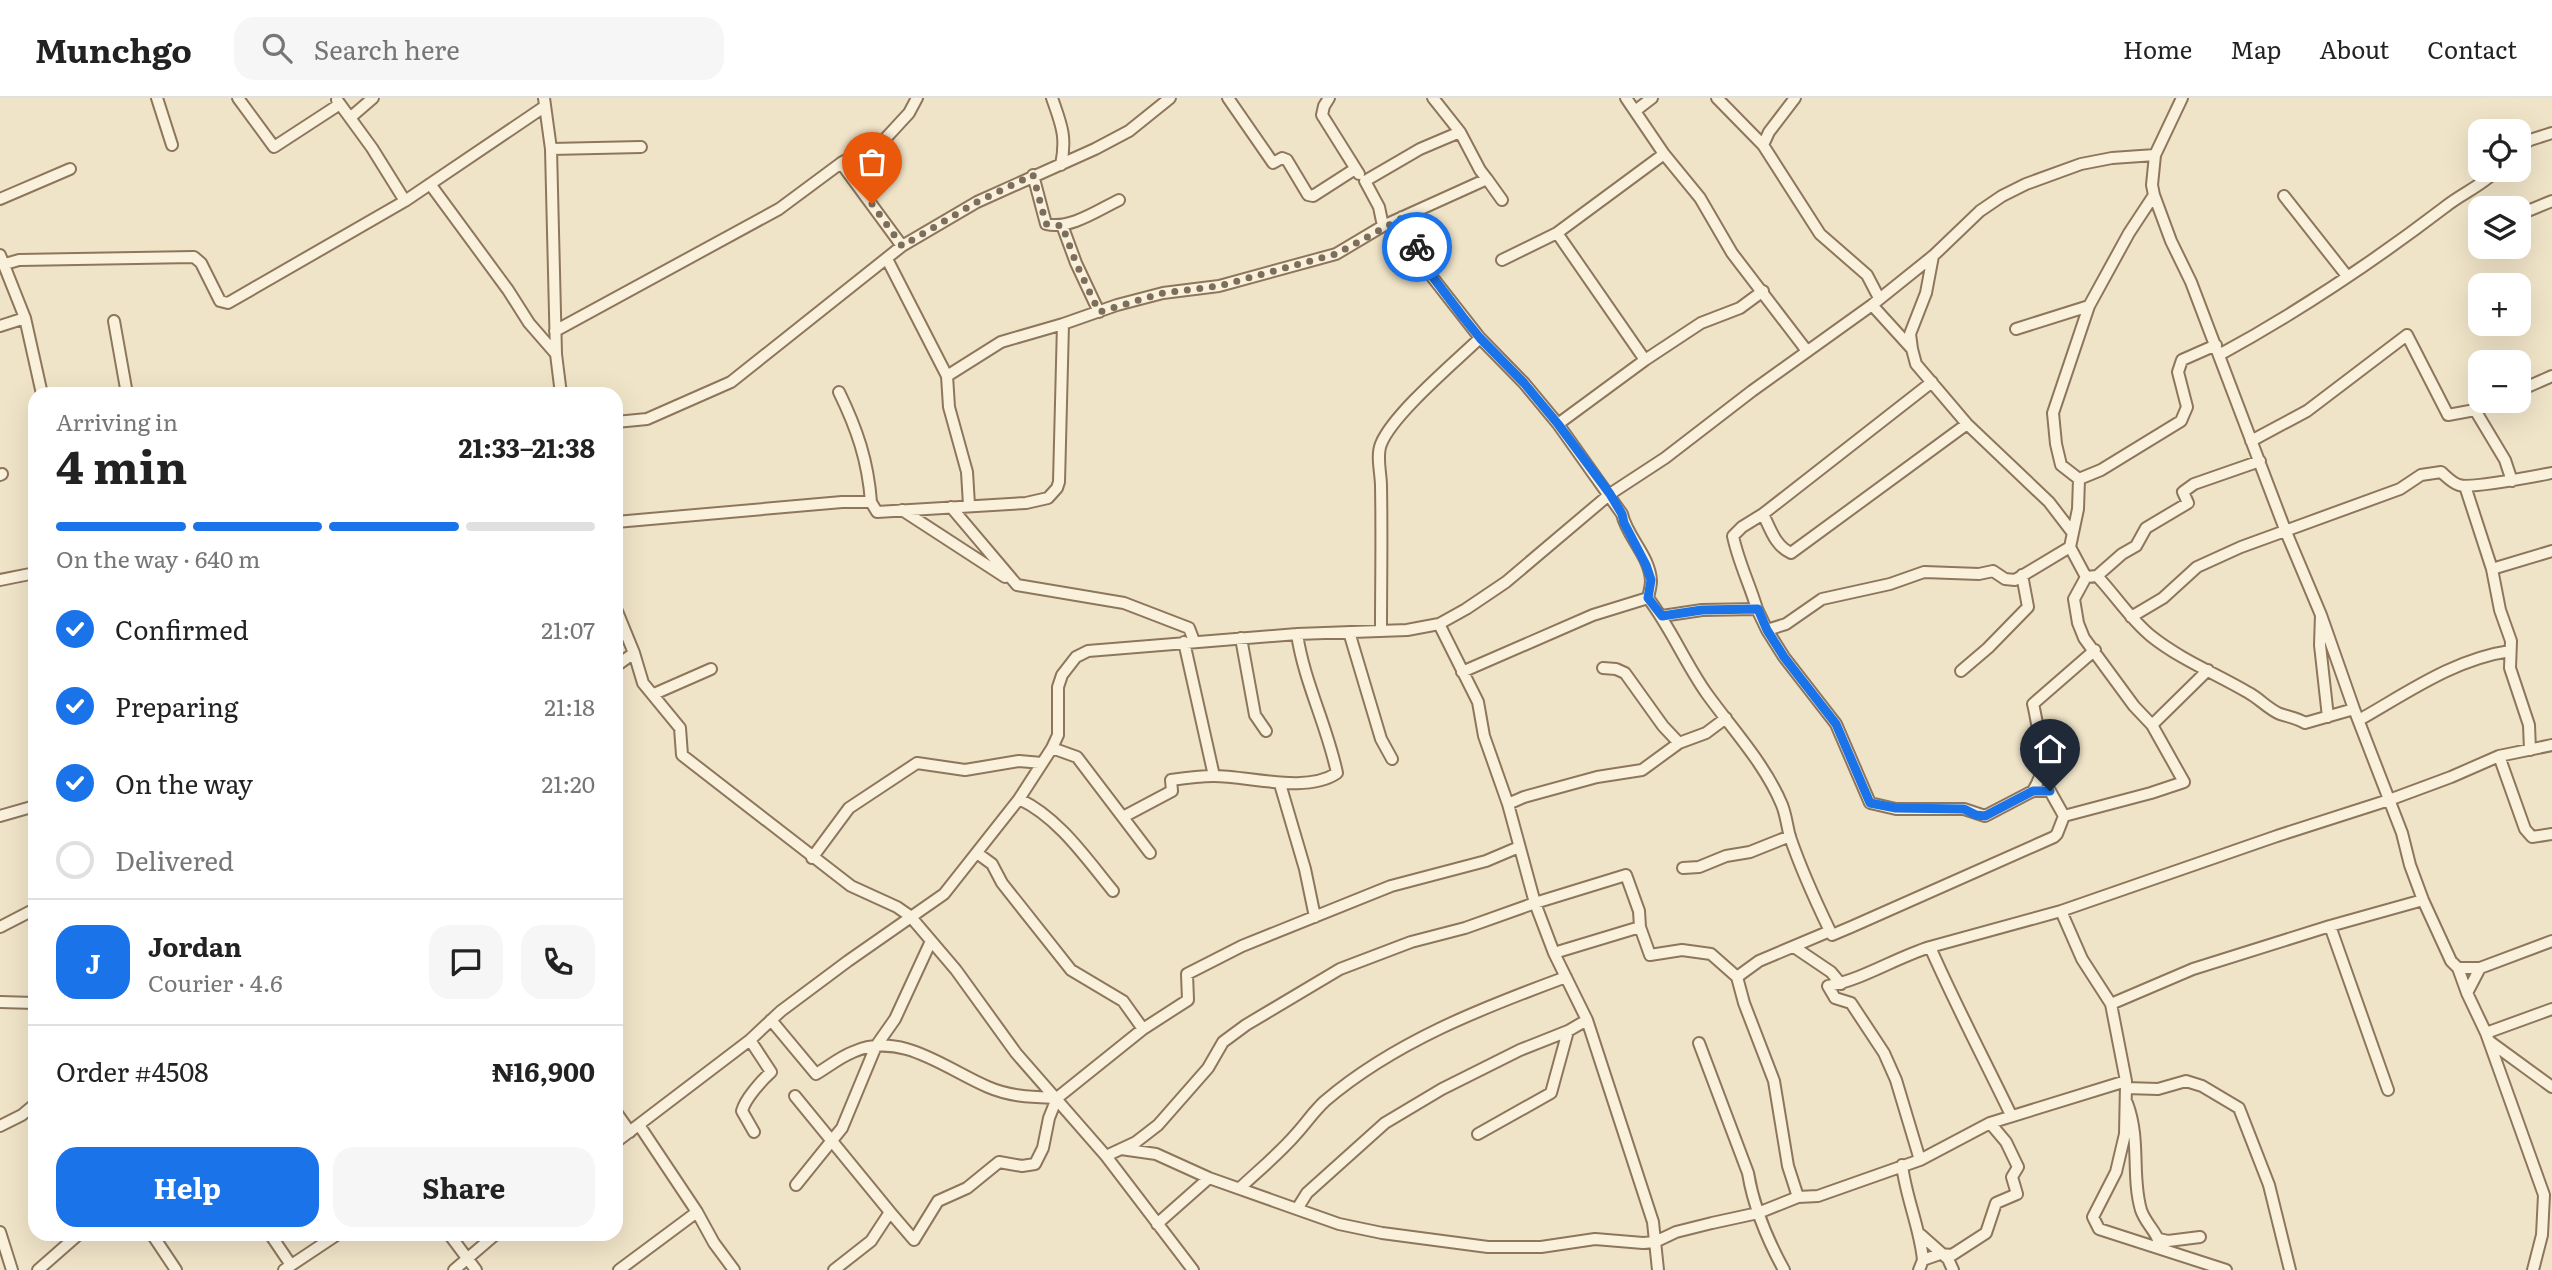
<!DOCTYPE html>
<html lang="en">
<head>
<meta charset="utf-8">
<style>
  :root { --surface:#fff; --page:#f6f6f6; --text:#222; --muted:#767676; --line:#e0e0e0; --accent:#1a73e8 }
  body { margin:0; font-family:Literata,serif; background:var(--page); color:var(--text); height:100vh; display:flex; flex-direction:column; font-size:26px; white-space:nowrap }
  * { box-sizing:border-box; margin:0 }
  p { font-size:23px; color:var(--muted) }
  .icon { flex:none; width:38px; height:38px; fill:none; stroke:currentColor; stroke-width:2; stroke-linecap:round; stroke-linejoin:round }
  .map { position:relative; flex:1; overflow:hidden }
  .details { position:absolute; left:28px; top:289px; width:595px; height:854px; display:flex; flex-direction:column; background:var(--surface); border-radius:21px; box-shadow:0 7px 28px #0002 }
  .details>* { flex:none }
  .tools { position:absolute; left:2468px; top:21px; display:grid; gap:14px }
  .tools a { display:grid; place-items:center; width:63px; height:63px; border-radius:14px; background:var(--surface); box-shadow:0 7px 28px #0002; font-size:35px }
  .pin { position:absolute; display:grid; place-items:center; width:60px; height:60px; color:#fff; margin:-72px -30px; border-radius:50% 50% 50% 0; rotate:-45deg; box-shadow:0 0 7px #0007 }
  .pin .icon { rotate:45deg }
  .courier { position:absolute; display:grid; place-items:center; width:70px; height:70px; margin:-35px; border:5px solid #1a73e8; border-radius:50%; background:#fff; color:#222; box-shadow:0 2px 9px #0007 }
  .summary em { font-style:normal; font-weight:700 }
  .summary div { display:flex; flex-direction:column-reverse }
  .summary { display:flex; align-items:center; justify-content:space-between; height:119px; padding:0 28px }
  h1 { font-size:46px; font-weight:700; line-height:52px }
  .bar { display:grid; grid-template-columns:repeat(4,1fr); gap:10px 7px; align-content:center; height:84px; padding:0 28px }
  .bar i { height:9px; border-radius:5px; background:var(--line) }
  .bar .active { background:var(--accent) }
  .bar p { grid-column:span 4 }
  .line { display:flex; align-items:center; gap:18px; padding:0 28px; border-top:2px solid var(--line) }
  .line div { flex:1 }
  .round { display:grid; place-items:center; flex:none; width:74px; height:74px; border-radius:21px; background:var(--page) }
  ol { padding:0 28px; list-style:none }
  li { display:flex; align-items:center; gap:21px; height:77px }
  li p { margin-inline-start:auto }
  li .icon { padding:7px; border-radius:50%; background:var(--accent); color:#fff; stroke-width:4 }
  li:last-child { color:var(--muted) }
  li i { width:38px; height:38px; border:4px solid var(--line); border-radius:50% }
  .primary-button { display:flex; gap:14px; margin-top:auto; padding:14px 28px }
  .primary-button a { flex:1; height:80px; border-radius:21px; background:var(--accent); color:#fff; font-size:28px; font-weight:700; line-height:80px; text-align:center }
  .primary-button a+a { background:var(--page); color:var(--text) }
  header { display:flex; align-items:center; gap:42px; box-sizing:border-box; height:98px; padding:0 35px; background:var(--surface); border-bottom:2px solid var(--line) }
  header strong { font-size:33px }
  nav { display:flex; gap:38px; margin-inline-start:auto; font-size:24px }
  .search { width:490px; height:63px; background:var(--page); display:flex; align-items:center; gap:18px; box-sizing:border-box; padding:0 24px; border-radius:21px; color:var(--muted); font-size:26px }
  .map>svg:first-child { display:block }
  .lines { fill:none; stroke-linecap:round; stroke-linejoin:round }
  .minor-casing { stroke:#8d765c; stroke-width:14 }
  .minor { stroke:#faf1dc; stroke-width:10 }
  .done { stroke:#7c6e5b; stroke-width:7; stroke-dasharray:0 12.6 }
  .route { stroke:#1a73e8; stroke-width:9 }
</style>
</head>
<body>
<header>
<strong>Munchgo</strong>
<div class="search"><svg class="icon" aria-label="search" viewBox="0 0 24 24"><circle cx="10" cy="10" r="6"/><path d="M15 15l6 6"/></svg>Search here</div>
<nav><a>Home</a><a>Map</a><a>About</a><a>Contact</a></nav>
</header>
<div class="map">
<svg width="2552" height="1172" viewBox="0 0 2552 1172">
  <rect width="100%" height="100%" fill="#f0e4c8"/>
  <g class="lines">
    <g class="minor-casing">
      <path id="minor" d="M157,0l15,47
        M238,0l36,49 66,-43
        M544,0l7,51 5,205 5,40
        M1052,0c9,26 15,38 9,67
        M1228,0l45,65 9,-5 5,2 21,35 5,1 42,-27
        M1329,0l-5,8 -2,9 37,59
        M1626,0l38,56 36,44 32,55 75,98
        M1717,0l46,47 57,89 47,41 12,23
        M2182,0l-27,57 -3,30 2,10 17,46 20,41 95,250 35,83 -1,30 8,72
        M337,2l35,48 33,53
        M1635,13l17,-13
        M351,19l22,-19
        M1763,47l6,-13 26,-34
        M2518,50l12,-8 22,-7
        M551,51l90,-2
        M841,65l61,83 75,-44 118,-53 34,-18 41,-33
        M1033,77l13,49c24,6 52,-14 73,-24
        M1487,81l15,21
        M430,86l78,106 21,33 27,31
        M2154,97l-25,38 -40,73 -36,107 3,31 5,21 18,14 -1,30 -8,38 16,30 11,-1c19,20 33,43 54,60 30,24 66,38 98,57 11,6 19,16 31,21 9,3 17,4 25,9l49,-14
        M2284,98l63,80
        M0,101l70,-30
        M2518,117l34,-14
        M1402,119l14,27 6,20 58,74 44,45 34,41 64,90c5,23 28,42 29,67 0,5 -2,12 -3,17 23,30 37,65 59,96 26,36 58,70 75,111 4,10 5,21 8,32 11,32 25,63 40,94
        M1062,127l14,38 23,49
        M1383,128l-4,-19 -14,-26 55,-32 40,-17 -27,-34
        M1557,135l88,127
        M0,157l25,63 17,76
        M887,161l60,117 2,31 18,65 2,33
        M1502,162l55,-27 107,-79
        M5,166l14,-4 175,-3 7,6 19,38 8,2 177,-102 139,-94
        M1872,207l40,44 4,15 51,60 82,78 23,30
        M114,223l13,73
        M0,228l25,-8
        M2016,231l73,-23
        M555,233l224,-122 62,-46 44,-24 24,-26 8,-15
        M1912,251l-2,-15 16,-41 7,-37
        M2219,257c79,-43 154,-93 226,-148 16,-13 38,-22 52,-37
        M947,278l54,-34 62,-18 54,-19 46,-12 56,-7 117,-32 47,-28 104,-47 -7,-9 -20,-38
        M2518,293l34,-15
        M839,294c18,37 29,69 32,110
        M2475,312l30,50 7,21
        M616,324l31,-3 84,-37 171,-136
        M1558,326l87,-64 56,-37 39,-15 23,-17
        M2251,343l56,-30 100,-76 41,80 27,-5 22,-9
        M0,377l2,-1
        M2079,381l22,-9 80,-49 6,-14 -9,-35 4,-12 34,-15
        M2465,388l27,83 8,41 11,31 -1,27 19,57 1,25
        M951,409l66,78 107,18 65,25 5,13
        M902,412l103,67
        M1763,416c7,14 12,32 28,39l176,-129
        M616,424l226,-20h29l6,10 149,-9 22,-5 9,-10 2,-6 4,-158
        M2492,471l60,-18
        M2097,478l25,-22 14,-8 10,-18 42,-25 -5,-11 11,-8 66,-23
        M2086,479l-12,22 4,24 6,15 50,68 18,19
        M0,482l35,-7
        M616,511l18,44 9,30 37,45 2,27 169,131 46,21 13,9 46,54 60,83 90,103 87,114
        M1757,511c-7,-24 -19,-48 -24,-73l9,-9 21,-13 169,-132
        M2321,517l33,94 48,124 8,32 13,35 28,61 7,7 9,25 19,40 58,162 -2,40 -9,35
        M2131,519l32,-19 34,-31 44,-20 159,-58 21,-14 20,-3c5,4 11,11 18,13 12,4 77,-9 93,-12
        M1439,526l39,78 6,34 24,68 27,99 19,50 33,67 66,202 5,48
        M1767,532l19,-6 36,-25 68,-15 34,-12 55,2 14,-3 12,8 10,1 55,-33
        M1381,533c0,-48 1,-97 0,-145 0,-13 -5,-30 0,-42 12,-30 74,-82 99,-106
        M1349,534l32,107 11,20
        M1241,540l14,77 11,16
        M1184,544l30,134
        M616,568l18,-13
        M1603,570l13,1 9,4 38,53 16,17
        M1961,573l27,-23 40,-41 -6,-32
        M1462,574l131,-57 55,-17
        M654,596l57,-25
        M2359,622c48,-27 95,-61 151,-69
        M1052,650l25,9 73,96
        M2499,658l26,73 7,8 20,-3
        M1280,686l25,85 10,48
        M2033,693c4,-7 9,-18 11,-26 0,-3 -9,-54 -11,-61l62,-54
        M1019,701c39,18 67,59 94,92
        M1508,706l16,-7 73,-20 45,-7 37,-27 27,-10 20,-15
        M0,718l35,-10
        M2064,718l87,-23 33,-11 -32,-57 56,-55
        M1123,719l49,-26 -1,-11c14,-2 29,-4 43,-4 35,0 92,18 123,-3 -10,-48 -33,-91 -40,-139
        M977,755l15,11 10,19 69,87 52,31 20,28
        M812,760l37,-50 68,-45 48,7 54,-9 23,2
        M1683,770l16,-1 27,-11 24,-4 40,-16
        M2330,828l58,164
        M0,829l35,-18
        M1640,829l10,28 32,-5 29,4 26,23 22,-16 71,-30 2,4 19,-8 203,-90 3,-3 7,-18 -14,-25h-17l-48,25 -21,-7h-68l-26,-6 -34,-79 -52,-67 -17,-27 -10,-21 -55,1 -40,6
        M1794,849l37,25 10,12
        M2458,870h22l72,-27
        M1737,879l7,26 30,78 14,85 10,31
        M2467,895l13,-25
        M0,904l35,1
        M2111,906l82,-35 137,-43 93,-26
        M771,922l45,54c12,-7 24,-17 37,-22 48,-22 94,18 135,35 23,10 45,10 69,11
        M2486,935l66,-24
        M750,942l21,32c-9,8 -26,27 -29,39l12,21
        M2489,943l63,46
        M1699,945l49,130c6,36 19,66 36,97
        M2126,986l-1,50 -9,38 -23,45 6,12 127,41
        M2126,990l32,1 28,-8 16,5 37,22 30,77 21,85
        M795,998l95,116
        M2127,1005c14,37 4,73 14,107 5,15 18,23 19,38
        M616,1014l14,20
        M2011,1017c-27,-56 -56,-111 -81,-168l131,-36 216,-75 112,-36 62,-23 48,-21 53,-11
        M639,1027l58,87 17,31 20,27
        M0,1028l22,-11 13,-11
        M1478,1036l73,-41 17,-62
        M616,1044l134,-102 31,-29 67,-50 96,-67 75,-95 33,-51 6,-13v-48l4,-12 14,-18 12,-6 209,-17 110,-4 32,-6 27,-15 40,-27 104,-88 55,-36 87,-67 120,-86 61,-49 47,-45 22,-15 24,-12 55,-20 31,-6 43,-3
        M1121,1051l15,-7 22,-17 50,-57 15,-26 23,-17 94,-56 71,-27 54,-14 70,-25 91,-28 13,36 1,16 -86,26
        M1106,1058l15,-7 35,5 53,24 130,46 43,9 106,14h53l54,-8 48,4 12,-1 21,-10 36,-9 46,-10 40,-16 20,-1 102,-36 70,-37 136,-42 -15,-77 -29,-45 -21,-48
        M1920,1062l-24,-80 -12,-27 -33,-50 -16,-5 -7,-12c36,-7 67,-28 102,-39
        M1902,1067c4,33 18,63 21,95
        M796,1087l46,-57 34,-82 19,-27 36,-78
        M1240,1090c19,-18 40,-35 57,-55 10,-11 17,-22 28,-32 69,-59 157,-93 241,-124
        M1297,1111l10,-16 78,-70 57,-34 78,-39 48,-19 19,-11
        M1157,1126l52,-46
        M0,1134l12,38
        M152,1136l24,36
        M270,1136l21,31
        M449,1136l27,36
        M1921,1137l27,24 5,11
        M2159,1141l9,2 32,-4
        M38,1172l41,-36
        M284,1172l54,-36
        M454,1172l42,-36
        M619,1172l78,-58
        M834,1172l37,-29 19,-29 24,28 24,-39 29,-13 32,-26 23,4 13,-2 8,-16 6,-30 8,-20 86,-69 45,-29 -1,-26 55,-28 149,-60 95,-25 33,-14
        M1919,1172l4,-10 17,-6 12,1 34,-22 10,-30 21,-9 -5,-17 6,-10 -12,-25 -16,-19"/>
    </g>
    <use href="#minor" class="minor"/>
  </g>
  <g class="lines">
    <path class="done" d="M872,106l30,42 75,-44 56,-27 13,49 9,2 7,-1 14,38 23,49 64,-19 56,-7 117,-32 66,-36 15,29"/>
    <path class="route" d="M1417,149l6,17 40,53 17,21 44,45 34,41 52,70 12,20 2,9 22,42 5,15 -3,18 14,18 40,-6 56,-1 9,21 17,27 52,67 34,79 26,5 68,1 12,6 9,1 48,-25h17"/>
  </g>
</svg>
<div class="tools">
<a><svg class="icon" aria-label="locate" viewBox="0 0 24 24"><circle cx="12" cy="12" r="6"/><path d="M12 2v4M12 18v4M2 12h4M18 12h4"/></svg></a>
<a><svg class="icon" aria-label="layers" viewBox="0 0 24 24"><path d="M12 4l9 5-9 5-9-5zM3 14l9 5 9-5"/></svg></a>
<a>+</a>
<a>−</a>
</div>
<div class="pin" style="left:872px;top:106px;background:#ea580c"><svg class="icon" aria-label="bag" viewBox="0 0 24 24"><path d="M5 8h14l-1 12H6zM9 8a3 3 0 0 1 6 0"/></svg></div>
<div class="pin" style="left:2050px;top:693px;background:#1f2937"><svg class="icon" aria-label="home" viewBox="0 0 24 24"><path d="M3 11l9-7 9 7M6 9v11h12V9"/></svg></div>
<div class="courier" style="left:1417px;top:149px"><svg class="icon" aria-label="bike" viewBox="0 0 24 24"><circle cx="6" cy="16" r="4"/><circle cx="18" cy="16" r="4"/><path d="M6 16l4-8h5l3 8M10 8l3 8H6M13 5h3"/></svg></div>
<section class="details">
<div class="summary"><div><h1>4 min</h1><p>Arriving in</p></div><em>21:33–21:38</em></div>
<div class="bar"><i class="active"></i><i class="active"></i><i class="active"></i><i></i><p>On the way · 640 m</p></div>
<ol>
<li><svg class="icon" aria-label="check" viewBox="0 0 24 24"><path d="M5 12l5 5 9-10"/></svg>Confirmed<p>21:07</p></li>
<li><svg class="icon" aria-label="check" viewBox="0 0 24 24"><path d="M5 12l5 5 9-10"/></svg>Preparing<p>21:18</p></li>
<li><svg class="icon" aria-label="check" viewBox="0 0 24 24"><path d="M5 12l5 5 9-10"/></svg>On the way<p>21:20</p></li>
<li><i></i>Delivered</li>
</ol>
<div class="line" style="height:126px"><b class="round" style="background:var(--accent);color:#fff">J</b><div><b>Jordan</b><p>Courier · 4.6</p></div><a class="round"><svg class="icon" aria-label="chat" viewBox="0 0 24 24"><path d="M4 5h16v11H9l-5 4z"/></svg></a><a class="round"><svg class="icon" aria-label="phone" viewBox="0 0 24 24"><path d="M5 4h4l2 5-3 2q2 4 5 5l2-3 5 2v4C11 20 4 13 5 4z"/></svg></a></div>
<div class="line" style="height:91px"><div>Order #4508</div><b>₦16,900</b></div>
<div class="primary-button"><a>Help</a><a>Share</a></div>
</section>
</div>
</body>
</html>
